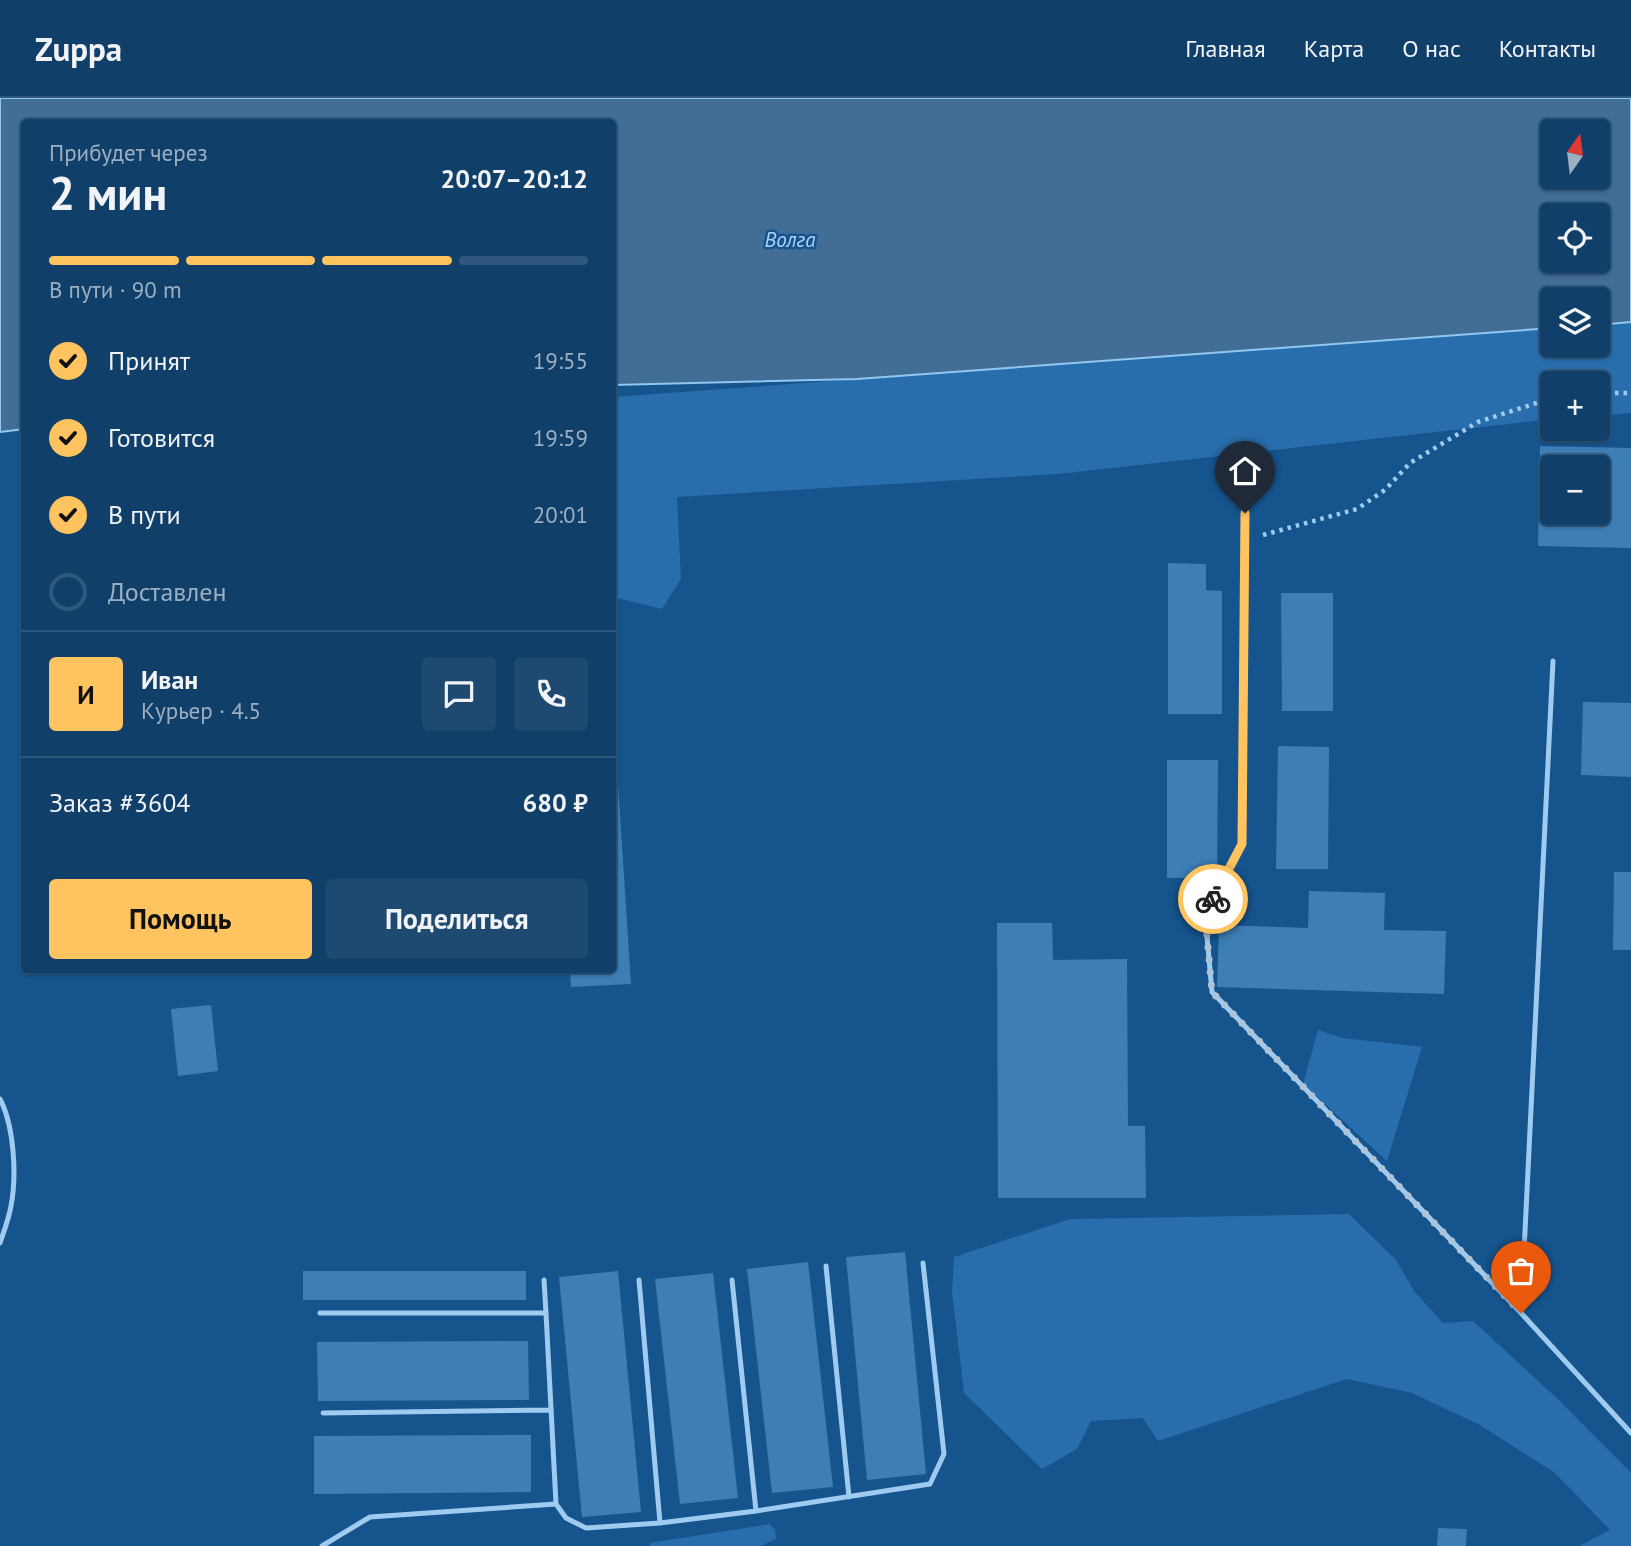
<!DOCTYPE html>
<html lang="ru">
<head>
<meta charset="utf-8">
<style>
  :root { --surface:#103f6a; --page:#1e4a72; --text:#f1f3f6; --muted:#9cafc1; --line:#30587e; --accent:#ffc35f }
  body { margin:0; font-family:"PT Sans",sans-serif; background:var(--page); color:var(--text); height:100vh; display:flex; flex-direction:column; font-size:26px; white-space:nowrap }
  * { box-sizing:border-box; margin:0 }
  p { font-size:23px; color:var(--muted) }
  .icon { flex:none; width:38px; height:38px; fill:none; stroke:currentColor; stroke-width:2; stroke-linecap:round; stroke-linejoin:round }
  .map { position:relative; flex:1; overflow:hidden }
  .drawer { position:absolute; left:21px; top:21px; width:595px; height:854px; display:flex; flex-direction:column; background:var(--surface); border-radius:7px; box-shadow:0 2px 5px #0004,0 0 0 2px var(--line) }
  .drawer>* { flex:none }
  .needle { width:46px; rotate:14deg }
  .controls { position:absolute; left:1540px; top:21px; display:grid; gap:14px }
  .controls a { display:grid; place-items:center; width:70px; height:70px; border-radius:7px; background:var(--surface); box-shadow:0 2px 5px #0004,0 0 0 2px var(--line); font-size:35px }
  .pin { position:absolute; display:grid; place-items:center; width:60px; height:60px; color:#fff; margin:-72px -30px; border-radius:50% 50% 50% 0; rotate:-45deg; box-shadow:0 0 7px #0007 }
  .pin .icon { rotate:45deg }
  .courier { position:absolute; display:grid; place-items:center; width:70px; height:70px; margin:-35px; border:5px solid #ffc35f; border-radius:50%; background:#fff; color:#222; box-shadow:0 2px 9px #0007 }
  .overview em { font-style:normal; font-weight:600 }
  .overview div { display:flex; flex-direction:column-reverse }
  .overview { display:flex; align-items:center; justify-content:space-between; height:119px; padding:0 28px }
  h1 { font-size:46px; font-weight:600; line-height:52px }
  .bar { display:grid; grid-template-columns:repeat(4,1fr); gap:10px 7px; align-content:center; height:84px; padding:0 28px }
  .bar i { height:9px; border-radius:5px; background:var(--line) }
  .bar .on { background:var(--accent) }
  .bar p { grid-column:span 4 }
  .line { display:flex; align-items:center; gap:18px; padding:0 28px; border-top:2px solid var(--line) }
  .line div { flex:1 }
  .round { display:grid; place-items:center; flex:none; width:74px; height:74px; border-radius:7px; background:var(--page) }
  ol { padding:0 28px; list-style:none }
  li { display:flex; align-items:center; gap:21px; height:77px }
  li p { margin-inline-start:auto }
  li .icon { padding:7px; border-radius:50%; background:var(--accent); color:#111; stroke-width:4 }
  li:last-child { color:var(--muted) }
  li i { width:38px; height:38px; border:4px solid var(--line); border-radius:50% }
  .action { display:flex; gap:14px; margin-top:auto; padding:14px 28px }
  .action a { flex:1; height:80px; border-radius:7px; background:var(--accent); color:#111; font-size:28px; font-weight:600; line-height:80px; text-align:center }
  .action a+a { background:var(--page); color:var(--text) }
  header { display:flex; align-items:center; gap:42px; box-sizing:border-box; height:98px; padding:0 35px; background:var(--surface); border-bottom:2px solid var(--line) }
  header strong { font-size:33px }
  nav { display:flex; gap:38px; margin-inline-start:auto; font-size:24px }
  .map>svg:first-child { display:block }
  .green { fill:#286eac }
  .water { fill:#416d97; stroke:#92c7f2; stroke-width:2; fill-rule:evenodd }
  .building { fill:#3e7eb6; fill-rule:evenodd }
  .lines { fill:none; stroke-linecap:round; stroke-linejoin:round }
  .path { stroke:#a0cbf0; stroke-width:4.5; stroke-dasharray:3.5 5; stroke-linecap:butt }
  .lane { stroke:#a0cbf0; stroke-width:5 }
  .done { stroke:#adc3d7; stroke-width:7; stroke-dasharray:0 12.6 }
  .route { stroke:#ffc35f; stroke-width:9 }
  .labels { text-anchor:middle; dominant-baseline:central; stroke-width:5; stroke-linejoin:round; paint-order:stroke }
  .water-label { font-size:21px; font-style:italic; fill:#acd4f7; stroke:#16548d }
</style>
</head>
<body>
<header>
<strong>Zuppa</strong>
<nav><a>Главная</a><a>Карта</a><a>О нас</a><a>Контакты</a></nav>
</header>
<div class="map">
<svg width="1631" height="1448" viewBox="0 0 1631 1448">
  <rect width="100%" height="100%" fill="#16548d"/>
  <path class="green" d="M1631,224v91l-33,3v-33h-46v36l-494,55 -381,23 4,82 -19,30 -49,-12v-200l939,-69v17h46v-20z
    M1318,932l25,8 79,9 -35,114 -84,-77z
    M1349,1116l47,46 18,31 29,32 30,-2 87,80 71,72v73h-52l31,-16 -55,-57 -75,-48 -68,-32 -65,-14 -189,62 -15,-23 -52,3 -14,28 -35,20 -78,-76 -12,-101 2,-35 116,-38z
    M770,1426l5,6 1,9 -16,7h-110v-3z"/>
  <path class="water" d="M0,0h1631v224l-33,3v-26h-46v29l-695,51 -244,6 -1,-263h-588v307l-24,3zM1552,33h46v46h-46zM1552,117h46v46h-46z"/>
  <path class="building" d="M1540,348l91,2v100l-93,-2zM1552,369h46v46h-46z
    M1168,465l38,1v26l16,1v123h-54z
    M1281,495h52v118h-51z
    M1583,604l48,1v74l-50,-2z
    M612,639h3l16,247 -60,3 -1,-17h42z
    M1278,648l51,1 -1,122h-52z
    M1167,662h51l-1,118h-50z
    M1614,774h17v78h-18z
    M1309,793l76,2 -1,37 62,1 -2,63 -227,-7 2,-62 89,3z
    M997,825h55l1,37 74,-1 1,167h17l1,72h-148z
    M211,907l7,66 -40,5 -7,-67z
    M905,1154l21,222 -59,6 -21,-223z
    M808,1164l25,225 -61,6 -25,-224z
    M303,1173h223v29h-223z
    M618,1173l23,241 -59,5 -23,-240z
    M713,1175l25,225 -58,6 -25,-225z
    M528,1243l1,59 -211,1 -1,-59z
    M531,1337v57l-217,2v-58z
    M1438,1430l29,1 -1,17h-29z"/>
  <g class="lines">
    <path class="path" d="M1598,295h33
      M1263,437l94,-26 28,-19 25,-27 68,-41 74,-24"/>
    <path class="lane" d="M1245,415l-3,331 -37,70 7,78 309,321 110,120
      M0,1001c14,27 17,76 11,107 -2,12 -7,25 -11,37
      M826,1168l23,231
      M544,1182l2,33
      M639,1182l21,243
      M732,1182l24,231
      M320,1215h226l10,191
      M1521,1215l32,-652
      M323,1315l228,-3
      M322,1448l48,-29 186,-13 10,14 20,10 74,-5 96,-12 174,-27 14,-30 -21,-191"/>
  </g>
  <g class="lines">
    <path class="done" d="M1213,801l-8,15 7,78 309,321"/>
    <path class="route" d="M1213,801l29,-55 3,-331"/>
  </g>
  <g class="labels">
    <g class="water-label">
      <text x="790" y="141">Волга</text>
    </g>
  </g>
</svg>
<div class="controls">
<a><svg class="needle" viewBox="-14 -14 28 28"><path d="M0-13l5 13h-10z" fill="#e53935"/><path d="M0 13l5-13h-10z" fill="#9cafc1"/></svg></a>
<a><svg class="icon" aria-label="locate" viewBox="0 0 24 24"><circle cx="12" cy="12" r="6"/><path d="M12 2v4M12 18v4M2 12h4M18 12h4"/></svg></a>
<a><svg class="icon" aria-label="layers" viewBox="0 0 24 24"><path d="M12 4l9 5-9 5-9-5zM3 14l9 5 9-5"/></svg></a>
<a>+</a>
<a>−</a>
</div>
<div class="pin" style="left:1521px;top:1215px;background:#ea580c"><svg class="icon" aria-label="bag" viewBox="0 0 24 24"><path d="M5 8h14l-1 12H6zM9 8a3 3 0 0 1 6 0"/></svg></div>
<div class="pin" style="left:1245px;top:415px;background:#1f2937"><svg class="icon" aria-label="home" viewBox="0 0 24 24"><path d="M3 11l9-7 9 7M6 9v11h12V9"/></svg></div>
<div class="courier" style="left:1213px;top:801px"><svg class="icon" aria-label="bike" viewBox="0 0 24 24"><circle cx="6" cy="16" r="4"/><circle cx="18" cy="16" r="4"/><path d="M6 16l4-8h5l3 8M10 8l3 8H6M13 5h3"/></svg></div>
<section class="drawer">
<div class="overview"><div><h1>2 мин</h1><p>Прибудет через</p></div><em>20:07–20:12</em></div>
<div class="bar"><i class="on"></i><i class="on"></i><i class="on"></i><i></i><p>В пути · 90 m</p></div>
<ol>
<li><svg class="icon" aria-label="check" viewBox="0 0 24 24"><path d="M5 12l5 5 9-10"/></svg>Принят<p>19:55</p></li>
<li><svg class="icon" aria-label="check" viewBox="0 0 24 24"><path d="M5 12l5 5 9-10"/></svg>Готовится<p>19:59</p></li>
<li><svg class="icon" aria-label="check" viewBox="0 0 24 24"><path d="M5 12l5 5 9-10"/></svg>В пути<p>20:01</p></li>
<li><i></i>Доставлен</li>
</ol>
<div class="line" style="height:126px"><b class="round" style="background:var(--accent);color:#111">И</b><div><b>Иван</b><p>Курьер · 4.5</p></div><a class="round"><svg class="icon" aria-label="chat" viewBox="0 0 24 24"><path d="M4 5h16v11H9l-5 4z"/></svg></a><a class="round"><svg class="icon" aria-label="phone" viewBox="0 0 24 24"><path d="M5 4h4l2 5-3 2q2 4 5 5l2-3 5 2v4C11 20 4 13 5 4z"/></svg></a></div>
<div class="line" style="height:91px"><div>Заказ #3604</div><b>680 ₽</b></div>
<div class="action"><a>Помощь</a><a>Поделиться</a></div>
</section>
</div>
</body>
</html>
